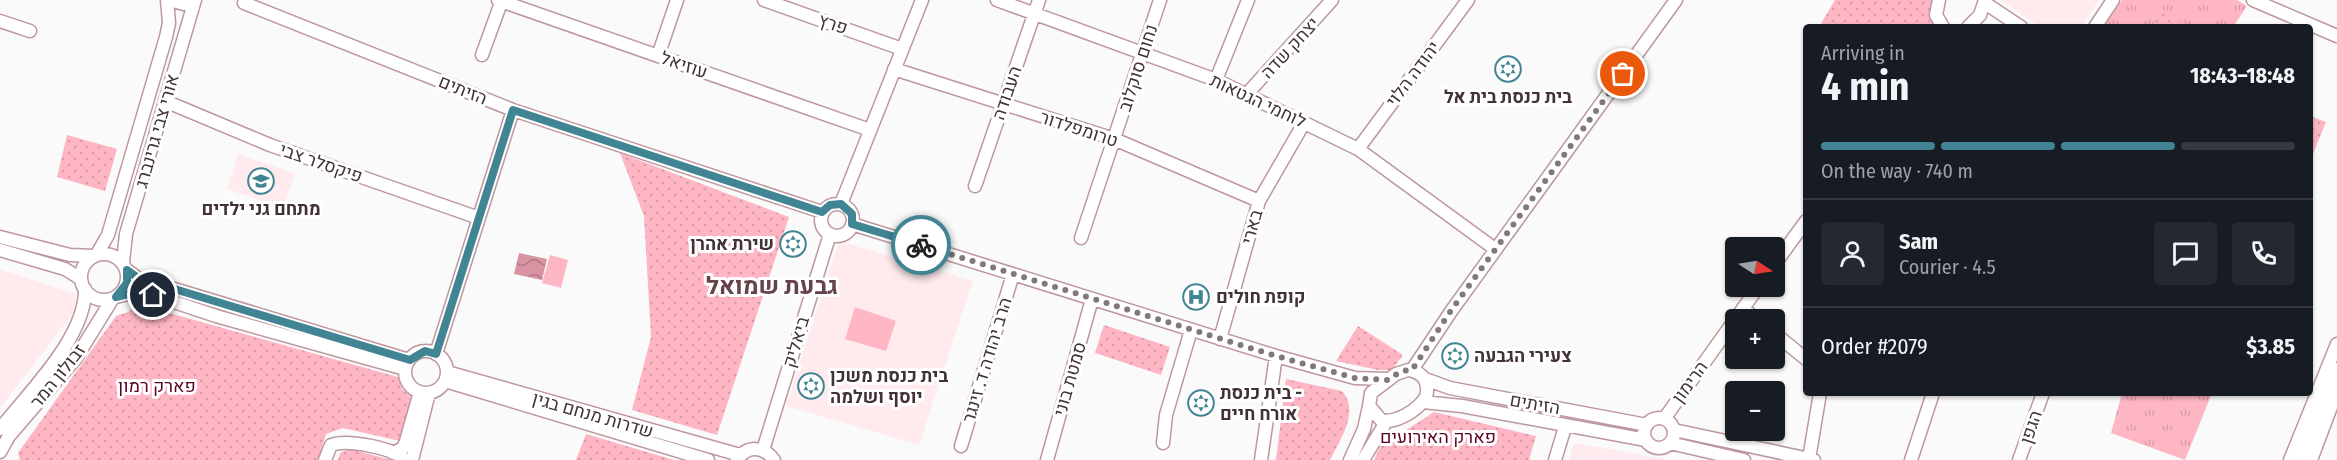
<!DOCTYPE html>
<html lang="en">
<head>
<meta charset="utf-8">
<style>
  :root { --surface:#171b24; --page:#242831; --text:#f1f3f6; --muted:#9ea1a6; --line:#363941; --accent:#418494 }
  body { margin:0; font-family:"Fira Sans Condensed",Heebo,sans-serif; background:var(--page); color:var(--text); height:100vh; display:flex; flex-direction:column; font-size:22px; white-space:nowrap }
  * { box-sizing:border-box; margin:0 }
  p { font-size:20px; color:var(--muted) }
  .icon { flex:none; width:33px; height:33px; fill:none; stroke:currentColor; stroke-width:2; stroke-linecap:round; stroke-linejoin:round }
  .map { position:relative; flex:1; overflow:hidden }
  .panel { position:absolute; left:1803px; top:24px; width:510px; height:372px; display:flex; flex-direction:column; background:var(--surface); border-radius:6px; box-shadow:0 2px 4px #0004 }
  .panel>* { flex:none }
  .needle { width:39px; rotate:102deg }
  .fabs { position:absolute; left:1725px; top:237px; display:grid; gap:12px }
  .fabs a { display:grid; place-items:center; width:60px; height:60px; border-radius:6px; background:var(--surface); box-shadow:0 2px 4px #0004; font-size:30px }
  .pin { position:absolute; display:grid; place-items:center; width:51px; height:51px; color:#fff; margin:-26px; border:3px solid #fff; border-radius:50%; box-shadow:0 2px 6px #0007 }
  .courier { position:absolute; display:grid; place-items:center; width:60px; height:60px; margin:-30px; border:4px solid #418494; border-radius:50%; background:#fff; color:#222; box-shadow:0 2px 8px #0007 }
  .head em { font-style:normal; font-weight:700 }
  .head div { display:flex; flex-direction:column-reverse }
  .head { display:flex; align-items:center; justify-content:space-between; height:102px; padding:0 18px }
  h1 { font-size:39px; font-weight:700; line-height:45px }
  .bar { display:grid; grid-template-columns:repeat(4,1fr); gap:9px 6px; align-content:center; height:72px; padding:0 18px }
  .bar i { height:8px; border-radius:4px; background:var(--line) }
  .bar .active { background:var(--accent) }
  .bar p { grid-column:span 4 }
  .line { display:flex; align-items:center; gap:15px; padding:0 18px; border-top:2px solid var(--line) }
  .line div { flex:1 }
  .round { display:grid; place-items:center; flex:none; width:63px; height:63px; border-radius:6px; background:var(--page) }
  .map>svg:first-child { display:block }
  .built { fill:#ffebee }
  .grass { fill:url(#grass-tufts) }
  .park { fill:url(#park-dots) }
  .pitch { fill:#feb5c4 }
  .water { fill:url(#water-waves) }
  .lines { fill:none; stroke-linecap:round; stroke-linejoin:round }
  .minor-casing { stroke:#bd979e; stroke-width:15 }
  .minor { stroke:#fff; stroke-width:12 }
  .done { stroke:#82787a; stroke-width:6; stroke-dasharray:0 10.8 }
  .route { stroke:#418494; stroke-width:8 }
  .labels { text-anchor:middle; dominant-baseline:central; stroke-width:6; stroke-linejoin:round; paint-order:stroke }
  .street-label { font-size:18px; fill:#423235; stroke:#fff }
  .poi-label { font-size:18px; font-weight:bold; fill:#423235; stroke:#fff; text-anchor:start }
  .park-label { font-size:18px; fill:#5b0427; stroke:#fff }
  .district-label { font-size:24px; font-weight:bold; fill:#64434a; stroke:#fff }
</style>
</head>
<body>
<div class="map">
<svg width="2337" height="460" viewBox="0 0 2337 460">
  <defs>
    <pattern id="grass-tufts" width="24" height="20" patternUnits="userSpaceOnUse" patternTransform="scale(1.5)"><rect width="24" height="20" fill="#feb5c4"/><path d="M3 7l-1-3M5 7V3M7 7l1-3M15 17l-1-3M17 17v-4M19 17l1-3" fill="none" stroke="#db9ca9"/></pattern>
    <pattern id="park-dots" width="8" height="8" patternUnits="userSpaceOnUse" patternTransform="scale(1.5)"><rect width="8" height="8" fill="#feb5c4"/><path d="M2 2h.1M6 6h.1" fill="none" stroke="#db9ca9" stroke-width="1.8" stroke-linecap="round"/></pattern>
    <pattern id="water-waves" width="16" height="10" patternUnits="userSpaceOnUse" patternTransform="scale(1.5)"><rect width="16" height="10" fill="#da93a2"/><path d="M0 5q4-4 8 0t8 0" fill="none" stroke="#b27985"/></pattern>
  </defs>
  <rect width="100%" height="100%" fill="#fafafa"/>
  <path class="built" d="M2001,0h98l-18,27h-41z
    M238,154l57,19 -12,35 -56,-19z
    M839,241l134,40 -54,164 -133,-39z
    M0,269l76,25 -1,17 -75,97z
    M1574,443l96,17h-101z"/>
  <path class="grass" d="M2122,0h115l10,6 -14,21h-130z
    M2122,393h90l-27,67 -74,-27z"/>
  <path class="park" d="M1835,0h105l3,27h-124z
    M2163,9l26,18h-38z
    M2310,116l16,6 -16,39z
    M67,135l50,14 -12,42 -48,-14z
    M620,153l169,64 -72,218 -85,-25 19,-73 -7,-121z
    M137,304l261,73 4,12 9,8 -11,44 -57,-13 -17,6 -8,26h-298l-2,-7 98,-137 12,-4z
    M1104,325l66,22 -9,28 -66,-22z
    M1358,326l45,29 -11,15h-14l-42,-9z
    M1286,379l56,12c18,20 -2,49 -12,69h-54z
    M1434,412l102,24 -7,24h-155l6,-13z
    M586,434l88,26h-98z
    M349,449l43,11h-54l2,-7z"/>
  <path class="pitch" d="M550,255l18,5 -7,28 -19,-5z
    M855,307l41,14 -10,30 -41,-12z"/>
  <path class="water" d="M519,253l28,6 -5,21 -28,-6z"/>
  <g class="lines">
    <g class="minor-casing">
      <path id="minor" d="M169,0l15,4 11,-4
        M498,0l372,130
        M764,0l138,49
        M997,0l219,80 142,69 137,100
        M1939,0l-3,15 7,12
        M2253,0l84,36
        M244,3l269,107 309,102
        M1985,3l36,24
        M0,21l30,10
        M1968,27l12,-12 5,-15
        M2095,27l18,-27
        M482,55l20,-55
        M658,56l19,-56
        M894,69l220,70 145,62
        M1216,80l32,-80
        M1246,95l86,-95
        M165,101l105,44 209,73
        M1358,149l110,-149
        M975,186l64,-186
        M821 220a16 16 0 1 1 32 0a16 16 0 1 1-32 0Z
        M841,204l81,-204
        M852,224l424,132 79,22 33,1
        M0,237l70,18 23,1
        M1081,238l79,-238
        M0,250l65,19 16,10
        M81 277a23 23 0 1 1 46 0a23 23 0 1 1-46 0Z
        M97,254l11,-19 58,-198 3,-14 -2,-23
        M123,262l3,-28 69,-234
        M1774,265l32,-44
        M127,270l11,8 271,82
        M116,297l16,-4 21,2 63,21 189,53
        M1743,308l14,12
        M1774,333l32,26
        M1220,339l39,-138 45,-78
        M405 372a21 21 0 1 1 42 0a21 21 0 1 1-42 0Z
        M436,354l77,-244
        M1408,370c15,2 22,12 18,27 -8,13 -30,27 -45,23l-12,-14 2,-13 25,-19z
        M1412,370l40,-60 224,-310
        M447,372l293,83
        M1425,379l25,9 197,37
        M445,381l263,79
        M1423,402l39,4 184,34
        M1644 433a15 15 0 1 1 30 0a15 15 0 1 1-30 0Z
        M1664,419l95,-133
        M0,429c29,-37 86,-92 85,-140
        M1674,430l140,30
        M1163,443l3,-28 25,-85
        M1670,443l74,17
        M961,446l52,-172
        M763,450l67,-216
        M0,452l9,-16 67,-78 37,-60
        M393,453l10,-5 3,-7 14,-49
        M1809,459l11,-66
        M325,460l6,-15c16,-6 63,3 74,15
        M412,460l17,-67
        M737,460c10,-15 27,-14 37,0
        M1047,460l45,-161
        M1261,460l15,-104
        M1350,460l14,-31 5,-23
        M1363,460l23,-38
        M1555,460l10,-33
        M1911,460l22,-67
        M2019,460l24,-67
        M2290,460l47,-116
        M2300,460l37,-91
        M2311,460l26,-69"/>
    </g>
    <use href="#minor" class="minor"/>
  </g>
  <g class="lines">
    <path class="done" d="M921,245l355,111 79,22 33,2 13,-9 11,-1 40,-61 171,-235"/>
    <path class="route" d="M153,295l-21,-2 -16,4 11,-14v-13l11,8 272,82 15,-9 11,3 77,-244 309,102 8,-7 11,-1 11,10v10l69,21"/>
  </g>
  <defs>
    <g id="synagogue-ring" transform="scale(1.35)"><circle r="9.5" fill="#fff" stroke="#418494" stroke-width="1.5"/><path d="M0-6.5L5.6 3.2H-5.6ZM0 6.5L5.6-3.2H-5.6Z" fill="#418494"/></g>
    <g id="school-ring" transform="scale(1.35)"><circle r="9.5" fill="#fff" stroke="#418494" stroke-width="1.5"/><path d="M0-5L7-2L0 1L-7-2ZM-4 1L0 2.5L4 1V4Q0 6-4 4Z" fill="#418494"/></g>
    <g id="hospital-ring" transform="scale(1.35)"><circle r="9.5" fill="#fff" stroke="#418494" stroke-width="1.5"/><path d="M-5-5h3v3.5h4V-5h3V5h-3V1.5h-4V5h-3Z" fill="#418494"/></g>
  </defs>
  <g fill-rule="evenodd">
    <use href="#synagogue-ring" x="1508" y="69"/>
    <use href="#school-ring" x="261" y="181"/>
    <use href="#synagogue-ring" x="793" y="244"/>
    <use href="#hospital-ring" x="1196" y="297"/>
    <use href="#synagogue-ring" x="1455" y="356"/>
    <use href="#synagogue-ring" x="811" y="386"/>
    <use href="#synagogue-ring" x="1201" y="403"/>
  </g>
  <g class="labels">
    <g class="street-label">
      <text transform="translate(833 24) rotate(19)">פרץ</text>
      <text transform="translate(1290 48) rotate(-47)">יצחק שדה</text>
      <text transform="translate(684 65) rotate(19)">עוזיאל</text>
      <text transform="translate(1138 68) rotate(-72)">נחום סוקלוב</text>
      <text transform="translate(1413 74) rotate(-53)">יהודה הלוי</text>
      <text transform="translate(463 90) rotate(22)">הזיתים</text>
      <text transform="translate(1007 93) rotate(-71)">העבודה</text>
      <text transform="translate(1258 101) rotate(25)">לוחמי הגטאות</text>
      <text transform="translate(1079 129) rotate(18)">טרומפלדור</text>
      <text transform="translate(157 131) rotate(-74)">אורי צבי גרינברג</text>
      <text transform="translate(321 163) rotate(19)">פיקסלר צבי</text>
      <text transform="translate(1252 227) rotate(-74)">בארי</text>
      <text transform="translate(796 342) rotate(-73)">ביאליק</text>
      <text transform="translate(987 360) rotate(-73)">הרב יהודה ד. זינגר</text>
      <text transform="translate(58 376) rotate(-51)">זבולון המר</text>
      <text transform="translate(1070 379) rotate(-74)">סמטת בוני</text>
      <text transform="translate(1690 382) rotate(-54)">הרימון</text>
      <text transform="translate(1535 404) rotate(10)">הזיתים</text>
      <text transform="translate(593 415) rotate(16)">שדרות מנחם בגין</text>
      <text transform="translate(2031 427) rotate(-71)">הגפן</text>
    </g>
    <g class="poi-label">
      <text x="1508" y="97" text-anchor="middle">בית כנסת בית אל</text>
      <text x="261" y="209" text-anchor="middle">מתחם גני ילדים</text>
      <text x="774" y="244" text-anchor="end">שירת אהרן</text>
      <text x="1216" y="297">קופת חולים</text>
      <text x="1474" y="356">צעירי הגבעה</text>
      <text x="830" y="376">בית כנסת משכן<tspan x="830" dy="21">יוסף ושלמה</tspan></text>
      <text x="1220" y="393">בית כנסת -<tspan x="1220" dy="21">אורח חיים</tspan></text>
    </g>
    <g class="park-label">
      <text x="157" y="386">פארק רמון</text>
      <text x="1438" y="437">פארק האירועים</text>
    </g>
    <g class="district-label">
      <text x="772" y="286">גבעת שמואל</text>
    </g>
  </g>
</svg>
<div class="fabs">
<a><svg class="needle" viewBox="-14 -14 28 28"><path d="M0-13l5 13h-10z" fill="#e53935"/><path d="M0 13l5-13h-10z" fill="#9ea1a6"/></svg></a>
<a>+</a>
<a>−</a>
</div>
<div class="pin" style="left:1623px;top:74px;background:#ea580c"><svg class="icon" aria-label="bag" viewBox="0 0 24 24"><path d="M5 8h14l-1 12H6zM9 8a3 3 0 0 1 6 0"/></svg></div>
<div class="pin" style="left:153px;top:295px;background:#1f2937"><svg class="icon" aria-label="home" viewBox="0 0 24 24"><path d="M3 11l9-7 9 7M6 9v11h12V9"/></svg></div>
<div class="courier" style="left:921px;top:245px"><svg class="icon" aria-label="bike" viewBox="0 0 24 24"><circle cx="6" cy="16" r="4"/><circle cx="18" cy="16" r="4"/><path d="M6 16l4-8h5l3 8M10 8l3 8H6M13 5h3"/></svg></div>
<section class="panel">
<div class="head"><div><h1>4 min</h1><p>Arriving in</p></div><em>18:43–18:48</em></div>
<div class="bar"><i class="active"></i><i class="active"></i><i class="active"></i><i></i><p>On the way · 740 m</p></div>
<div class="line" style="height:108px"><a class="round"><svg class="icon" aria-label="person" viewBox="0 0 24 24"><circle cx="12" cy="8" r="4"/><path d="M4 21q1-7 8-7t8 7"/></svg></a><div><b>Sam</b><p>Courier · 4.5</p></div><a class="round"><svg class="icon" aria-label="chat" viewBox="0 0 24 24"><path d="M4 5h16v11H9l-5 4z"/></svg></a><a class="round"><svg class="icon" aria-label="phone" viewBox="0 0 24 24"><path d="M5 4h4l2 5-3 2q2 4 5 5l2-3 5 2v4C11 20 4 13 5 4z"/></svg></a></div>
<div class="line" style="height:78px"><div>Order #2079</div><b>$3.85</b></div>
</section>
</div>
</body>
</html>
